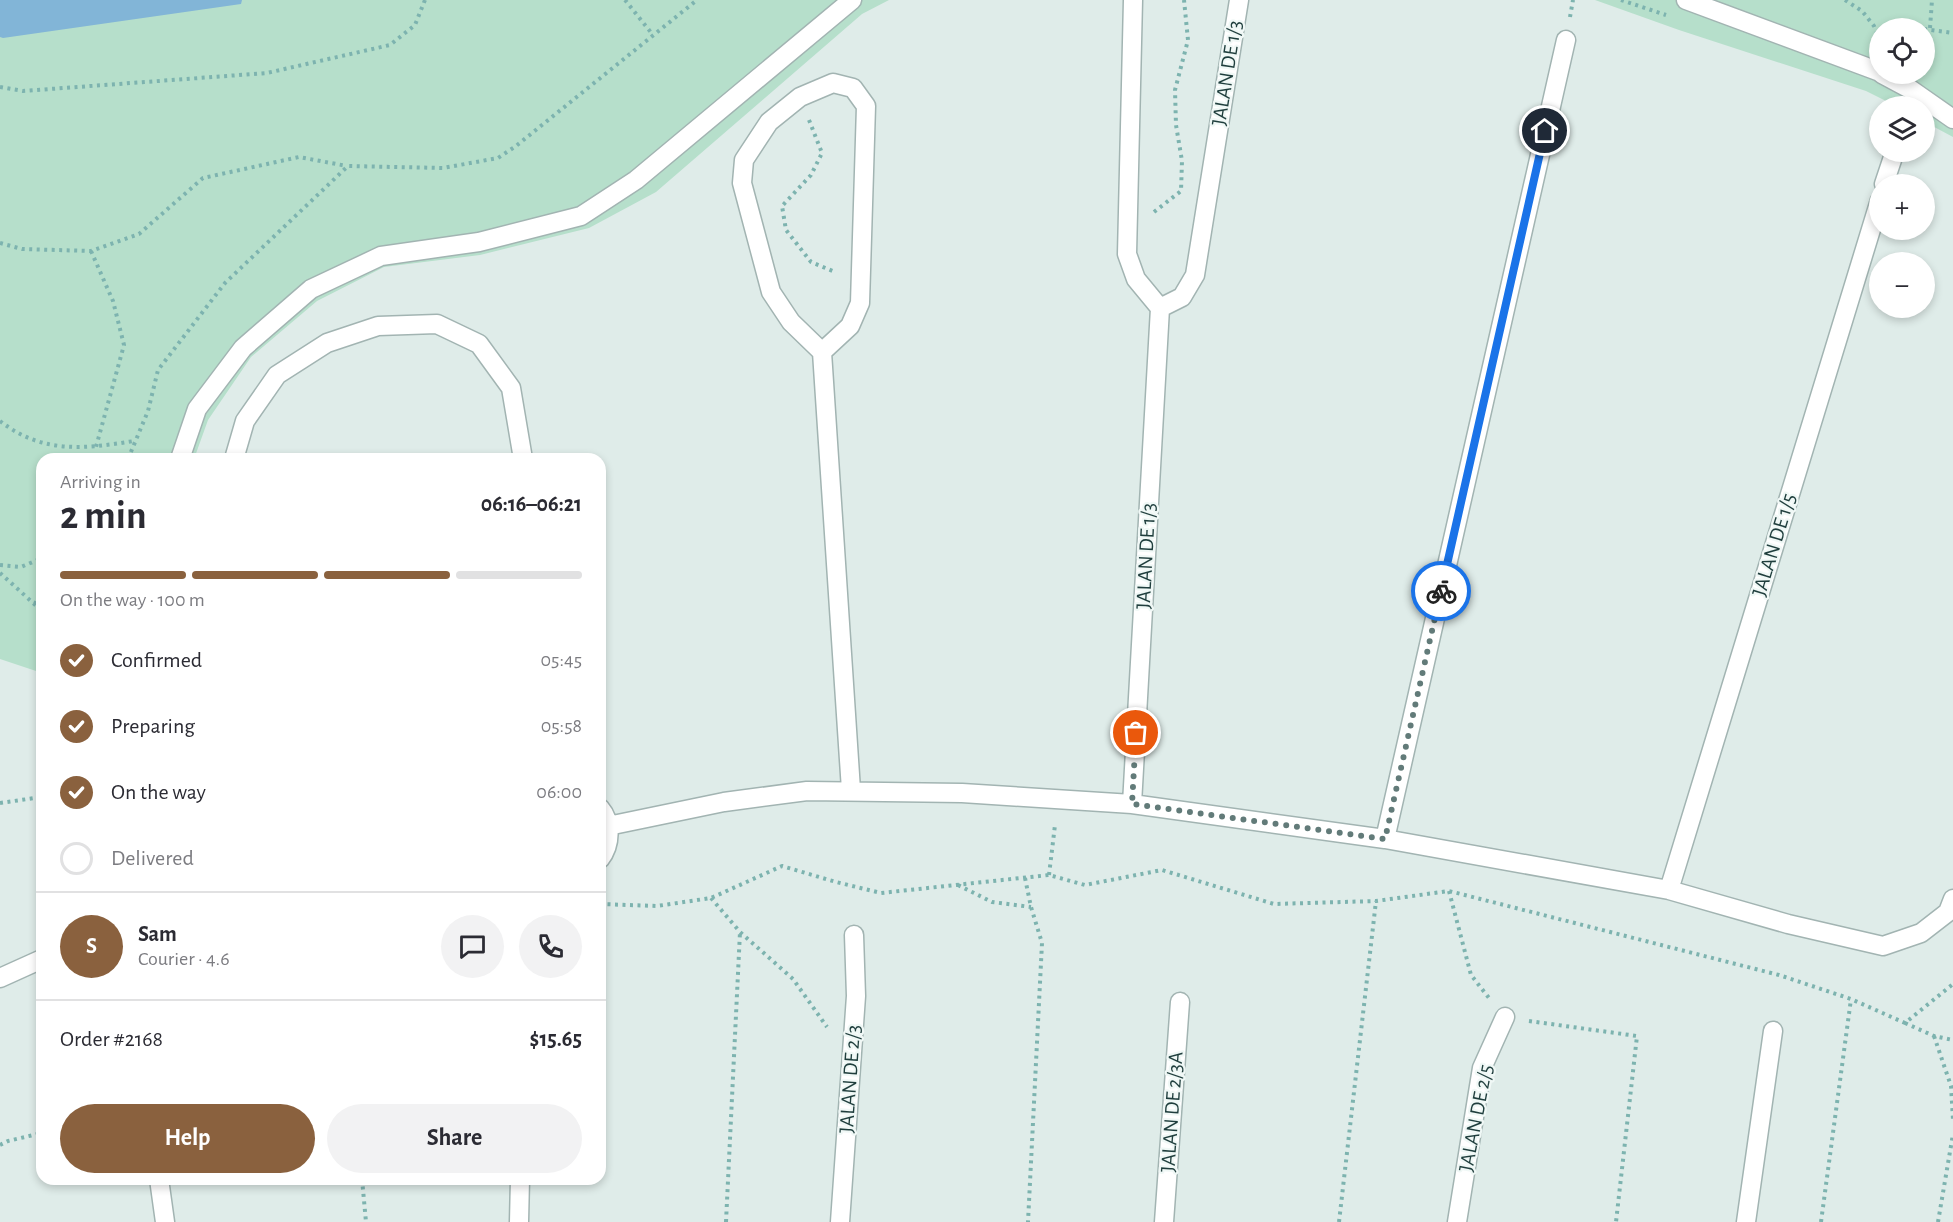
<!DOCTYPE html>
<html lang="en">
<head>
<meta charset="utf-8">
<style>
  :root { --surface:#fff; --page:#f2f2f3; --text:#2b2b33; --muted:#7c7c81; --line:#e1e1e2; --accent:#8a613e }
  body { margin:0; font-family:"Alegreya Sans",sans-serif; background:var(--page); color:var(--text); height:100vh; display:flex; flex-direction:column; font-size:22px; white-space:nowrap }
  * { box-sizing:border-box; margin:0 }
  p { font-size:20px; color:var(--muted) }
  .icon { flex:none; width:33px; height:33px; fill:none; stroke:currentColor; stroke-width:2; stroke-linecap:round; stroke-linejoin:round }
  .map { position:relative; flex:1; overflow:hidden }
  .panel { position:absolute; left:36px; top:453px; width:570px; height:732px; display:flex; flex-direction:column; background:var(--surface); border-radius:18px; box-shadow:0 3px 9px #0003 }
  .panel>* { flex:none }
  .tools { position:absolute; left:1869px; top:18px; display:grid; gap:12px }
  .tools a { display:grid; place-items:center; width:66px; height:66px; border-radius:50%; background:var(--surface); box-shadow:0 3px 9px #0003; font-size:30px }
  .pin { position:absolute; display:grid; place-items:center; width:51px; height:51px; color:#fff; margin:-26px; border:3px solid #fff; border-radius:50%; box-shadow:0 2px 6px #0007 }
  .courier { position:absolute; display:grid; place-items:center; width:60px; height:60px; margin:-30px; border:4px solid #1a73e8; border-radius:50%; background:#fff; color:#222; box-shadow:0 2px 8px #0007 }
  .headline em { font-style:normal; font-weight:700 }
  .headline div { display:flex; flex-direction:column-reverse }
  .headline { display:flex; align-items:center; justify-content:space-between; height:102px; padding:0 24px }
  h1 { font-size:39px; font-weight:700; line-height:45px }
  .bar { display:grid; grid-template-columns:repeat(4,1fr); gap:9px 6px; align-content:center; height:72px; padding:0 24px }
  .bar i { height:8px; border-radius:4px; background:var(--line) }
  .bar .on { background:var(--accent) }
  .bar p { grid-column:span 4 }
  .line { display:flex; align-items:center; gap:15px; padding:0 24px; border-top:2px solid var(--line) }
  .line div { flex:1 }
  .round { display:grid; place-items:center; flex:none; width:63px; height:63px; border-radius:32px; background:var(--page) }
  ol { padding:0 24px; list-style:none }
  li { display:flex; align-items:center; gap:18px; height:66px }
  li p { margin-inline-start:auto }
  li .icon { padding:6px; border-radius:50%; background:var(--accent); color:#fff; stroke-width:4 }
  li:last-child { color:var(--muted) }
  li i { width:33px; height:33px; border:3px solid var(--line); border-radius:50% }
  .action { display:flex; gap:12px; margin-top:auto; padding:12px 24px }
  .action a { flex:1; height:69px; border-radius:36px; background:var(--accent); color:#fff; font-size:24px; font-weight:700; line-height:69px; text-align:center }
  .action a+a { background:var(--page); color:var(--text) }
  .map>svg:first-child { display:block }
  .green { fill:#b6dfcb; fill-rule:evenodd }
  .water { fill:#82b5d7 }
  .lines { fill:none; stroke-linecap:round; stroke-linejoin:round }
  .minor-casing { stroke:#a2b4b2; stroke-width:21 }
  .path { stroke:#7db3af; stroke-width:4; stroke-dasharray:3 4.5; stroke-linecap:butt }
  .minor { stroke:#fff; stroke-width:18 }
  .done { stroke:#627b79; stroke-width:6; stroke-dasharray:0 10.8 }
  .route { stroke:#1a73e8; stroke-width:8 }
  .labels { text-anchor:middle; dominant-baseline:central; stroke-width:4.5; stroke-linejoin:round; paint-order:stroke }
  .street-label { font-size:21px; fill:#1f3e3d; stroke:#f0f8f6 }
</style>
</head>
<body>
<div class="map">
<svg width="1953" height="1222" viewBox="0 0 1953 1222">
  <rect width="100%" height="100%" fill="#dfece9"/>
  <path class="green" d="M0,0h889l-27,14 -206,178 -67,36 -109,27 -96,12 -67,34 -66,56 -43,63 -14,39h-152v214l-42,-14z
    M1595,0h358v137l-28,-15 -1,-16h-28l-30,-15 -187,-61zM1880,28h44v46h-44z"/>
  <path class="water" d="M0,0h242l-1,4 -238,34 -3,-1z"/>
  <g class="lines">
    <g class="minor-casing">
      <path id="minor" d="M1686,0l194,72
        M1882,74l28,15 43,30
        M1884,184l9,-27
        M1160,308l22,-11 13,-22 44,-275
        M822,352l28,-26 10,-23 6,-197 -13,-18 -20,-5 -33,14 -31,25 -25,38 -2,23 29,109 20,30 31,30 29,438
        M180,459l17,-50 46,-61 68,-59 70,-33 98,-14 102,-26 55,-36 216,-180
        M234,459l11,-38 32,-46 50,-32 51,-17 59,-2 42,20 32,44 12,71
        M1132,804l28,-496 -24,-29 -9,-25 6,-254
        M600,808c12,14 11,37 0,51
        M608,826l116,-24 83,-11 155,2 170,11 253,35 284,51 119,34 95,22 38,-13 27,-21 5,-13
        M1385,839l181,-799
        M1669,890l211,-690
        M0,978l42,-19
        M159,1179l6,43
        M519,1222l1,-43
        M840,1222l16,-226 -2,-61
        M1164,1222l16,-220
        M1457,1222l25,-154 23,-51
        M1746,1222l27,-191"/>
    </g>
    <path class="path" d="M625,0l28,35
      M1621,0l45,15
      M1845,0l17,11 12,15 6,14
      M1570,17l3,-17
      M1930,28l2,-28
      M1924,29l29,4
      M0,87l23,4 244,-18 123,-28 25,-20 10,-25
      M809,120l13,33 -11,22 -29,31 4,24 25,32 24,10
      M1154,212l27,-21 1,-30 -6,-36 -1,-35 13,-50 -4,-40
      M0,243l22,6 69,2 48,-17 64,-56 96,-21 48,9
      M91,251l22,50 11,44 -28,102
      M0,421c42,33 84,28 134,20
      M128,459l20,-48 10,-41 67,-87 123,-117 95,2 55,-10 18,-12 181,-146
      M0,565l21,2 21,-9
      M0,573l42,38
      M35,604l7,-17
      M0,803l42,-6
      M1049,875l6,-50
      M1025,878l6,29 11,36 -14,279
      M958,885l34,17 39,5
      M1449,891l22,84 18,23
      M711,898l29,34 53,47 34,48
      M600,904l57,2 54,-8 71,-32 54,16 45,11 168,-18 36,10 77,-15 112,34 102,-3 73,-10 330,84 72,24 54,24 48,-39
      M1529,1021l108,15 -21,186
      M1905,1023l29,13 19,4
      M1934,1036l17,50 2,34
      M0,1145l8,-4 34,-8
      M362,1179l4,43
      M726,1222l14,-290
      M1339,1222l37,-321
      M1821,1222l30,-223
      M1938,1222l15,-88"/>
    <use href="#minor" class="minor"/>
  </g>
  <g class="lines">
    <path class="done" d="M1136,733l-4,71 253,35 56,-248"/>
    <path class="route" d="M1441,591l104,-460"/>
  </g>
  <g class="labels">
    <g class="street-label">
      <text transform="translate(1227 73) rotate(-81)">JALAN DE 1/3</text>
      <text transform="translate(1774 545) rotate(-73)">JALAN DE 1/5</text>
      <text transform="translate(1146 556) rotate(-87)">JALAN DE 1/3</text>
      <text transform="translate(850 1079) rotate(-86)">JALAN DE 2/3</text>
      <text transform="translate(1172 1112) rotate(-86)">JALAN DE 2/3A</text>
      <text transform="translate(1476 1118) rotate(-79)">JALAN DE 2/5</text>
    </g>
  </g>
</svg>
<div class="tools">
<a><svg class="icon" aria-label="locate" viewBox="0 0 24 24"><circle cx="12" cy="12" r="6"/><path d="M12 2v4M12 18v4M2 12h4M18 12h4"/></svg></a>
<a><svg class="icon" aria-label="layers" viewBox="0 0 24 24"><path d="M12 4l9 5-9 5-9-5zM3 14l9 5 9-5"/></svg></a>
<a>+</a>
<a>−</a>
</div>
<div class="pin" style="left:1136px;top:733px;background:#ea580c"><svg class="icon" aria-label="bag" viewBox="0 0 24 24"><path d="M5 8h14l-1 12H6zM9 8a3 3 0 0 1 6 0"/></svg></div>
<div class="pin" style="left:1545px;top:131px;background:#1f2937"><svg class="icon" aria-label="home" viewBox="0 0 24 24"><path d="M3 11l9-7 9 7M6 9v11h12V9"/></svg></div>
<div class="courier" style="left:1441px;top:591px"><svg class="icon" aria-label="bike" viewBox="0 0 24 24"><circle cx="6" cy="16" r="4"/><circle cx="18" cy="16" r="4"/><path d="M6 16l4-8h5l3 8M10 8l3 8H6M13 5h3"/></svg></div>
<section class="panel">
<div class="headline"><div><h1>2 min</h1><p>Arriving in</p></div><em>06:16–06:21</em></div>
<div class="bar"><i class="on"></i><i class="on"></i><i class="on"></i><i></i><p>On the way · 100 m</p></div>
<ol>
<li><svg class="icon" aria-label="check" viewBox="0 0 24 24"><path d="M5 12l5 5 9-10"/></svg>Confirmed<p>05:45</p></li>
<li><svg class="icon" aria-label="check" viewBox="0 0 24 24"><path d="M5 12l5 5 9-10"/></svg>Preparing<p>05:58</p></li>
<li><svg class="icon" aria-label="check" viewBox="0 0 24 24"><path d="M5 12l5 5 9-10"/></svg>On the way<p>06:00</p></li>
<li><i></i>Delivered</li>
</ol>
<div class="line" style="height:108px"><b class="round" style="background:var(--accent);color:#fff">S</b><div><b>Sam</b><p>Courier · 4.6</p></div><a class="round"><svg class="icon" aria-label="chat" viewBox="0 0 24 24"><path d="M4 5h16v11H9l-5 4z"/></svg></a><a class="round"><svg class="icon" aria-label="phone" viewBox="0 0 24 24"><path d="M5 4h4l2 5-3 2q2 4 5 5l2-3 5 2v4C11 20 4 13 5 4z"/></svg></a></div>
<div class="line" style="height:78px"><div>Order #2168</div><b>$15.65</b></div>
<div class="action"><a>Help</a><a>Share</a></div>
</section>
</div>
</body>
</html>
